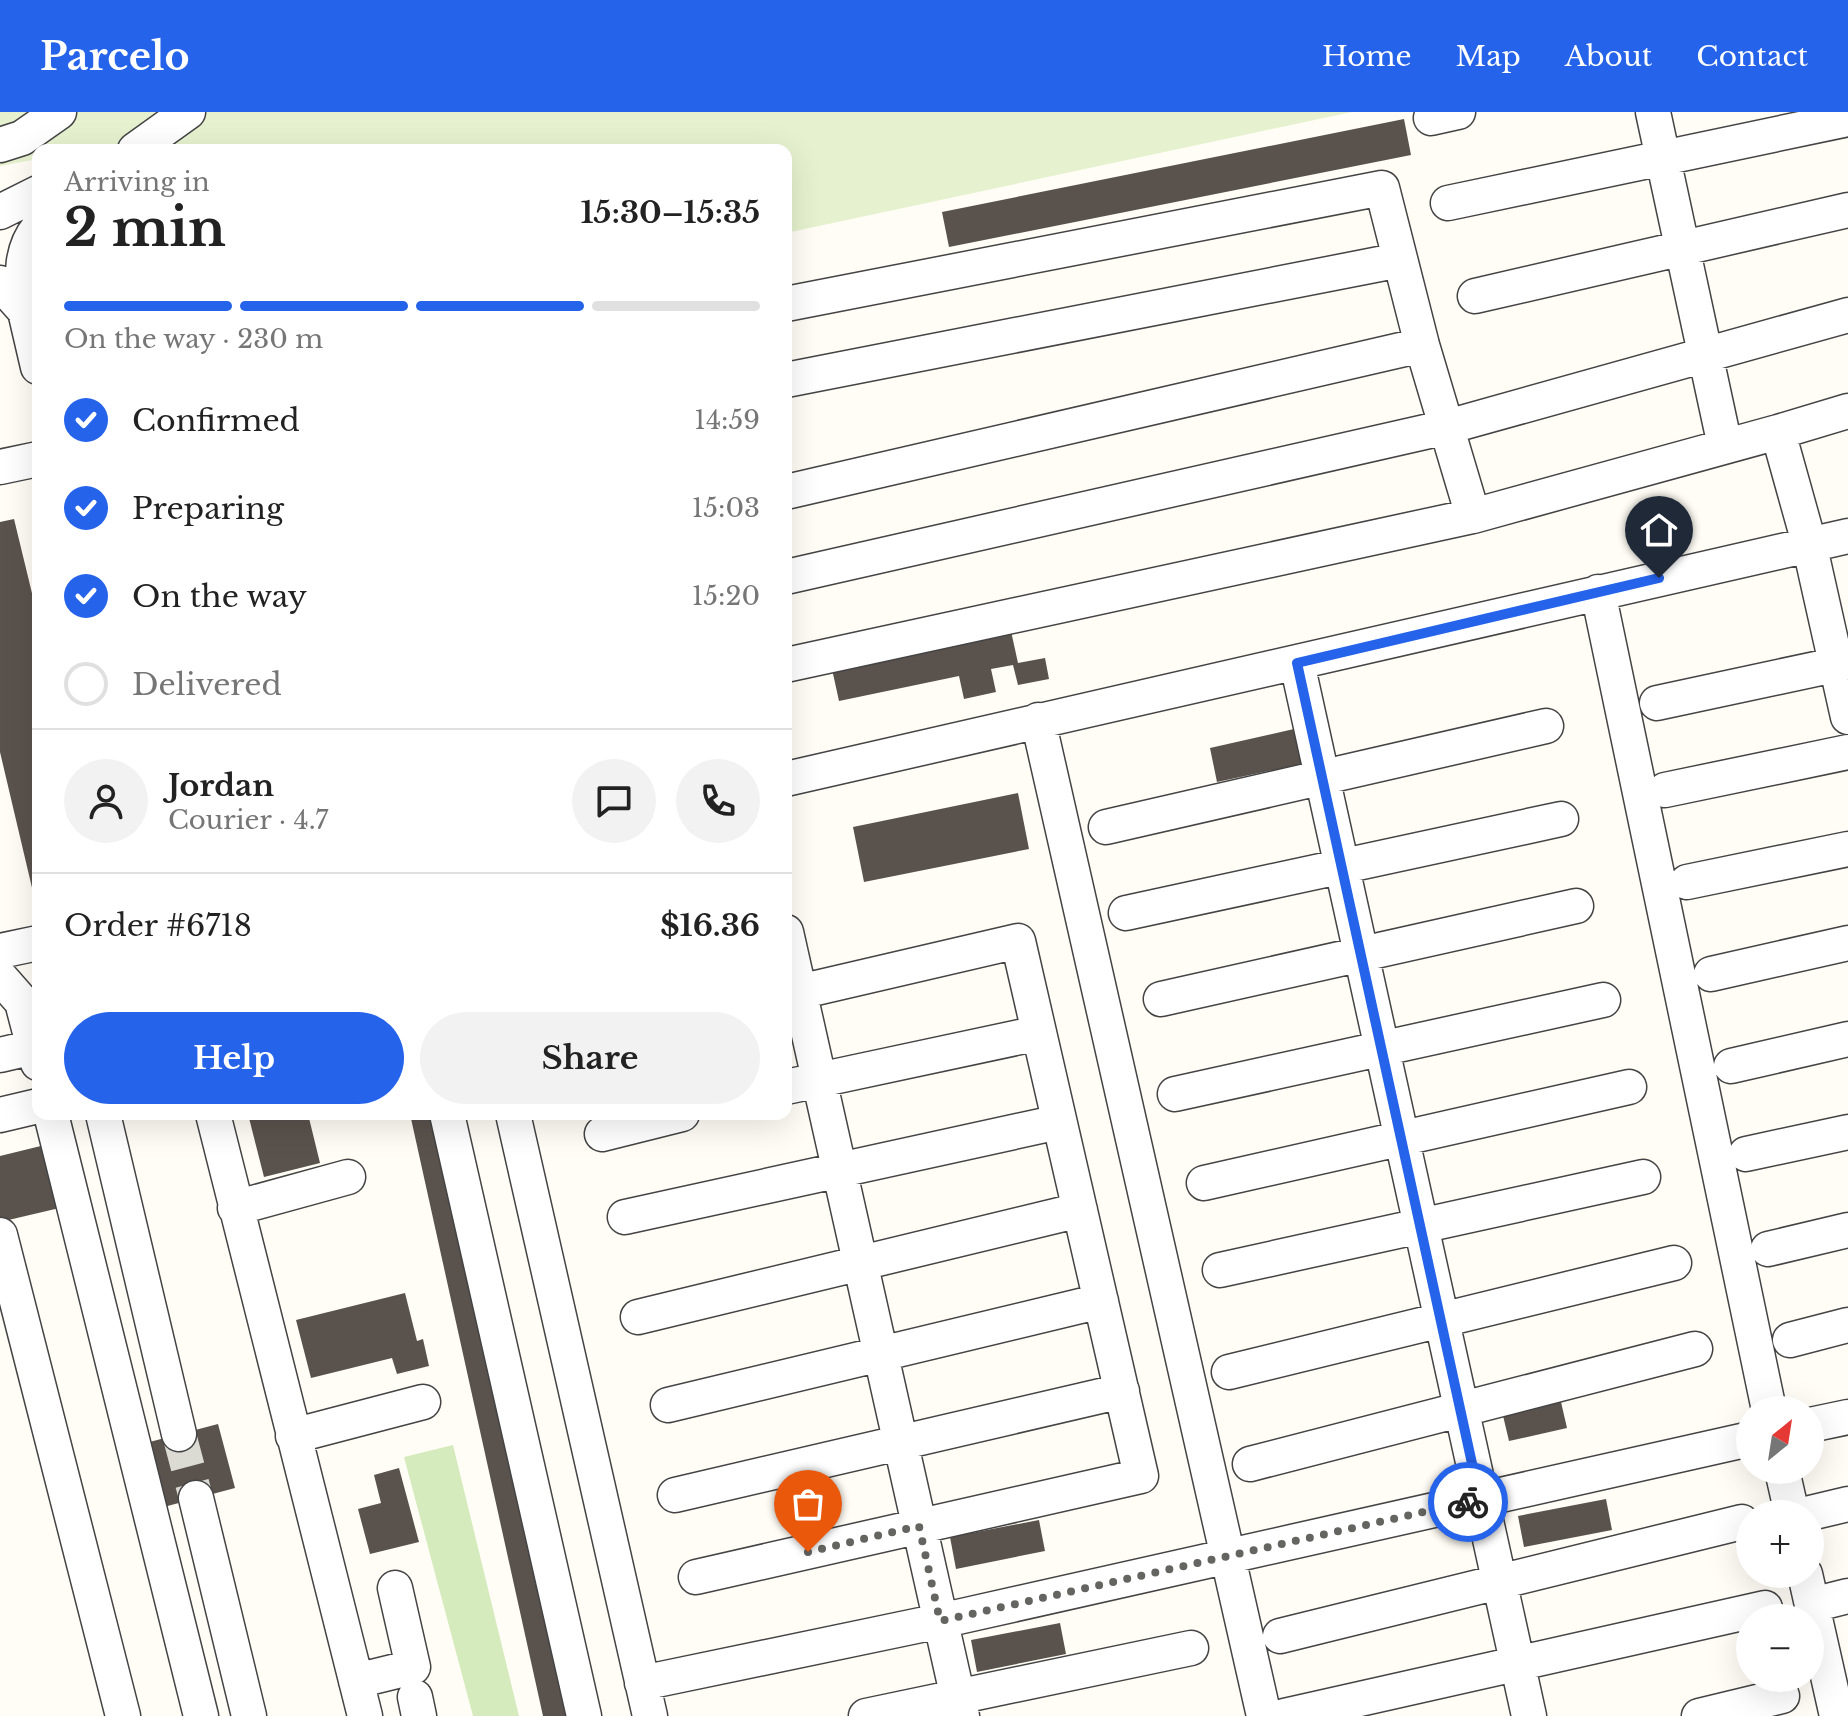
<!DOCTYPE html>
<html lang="en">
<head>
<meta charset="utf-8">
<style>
  :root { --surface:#fff; --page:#f2f2f2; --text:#222; --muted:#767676; --line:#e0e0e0; --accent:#2563eb }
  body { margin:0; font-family:"Libre Baskerville",serif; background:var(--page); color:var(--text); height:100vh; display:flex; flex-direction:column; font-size:30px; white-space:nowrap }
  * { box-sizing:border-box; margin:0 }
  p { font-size:26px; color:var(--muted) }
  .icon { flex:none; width:44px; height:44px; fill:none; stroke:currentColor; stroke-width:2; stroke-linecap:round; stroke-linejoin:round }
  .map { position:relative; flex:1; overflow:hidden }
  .drawer { position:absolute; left:32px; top:32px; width:760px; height:976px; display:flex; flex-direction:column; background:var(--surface); border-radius:16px; box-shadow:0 8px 32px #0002 }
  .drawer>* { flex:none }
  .needle { width:52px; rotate:30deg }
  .tools { position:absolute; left:1736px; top:1284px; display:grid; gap:16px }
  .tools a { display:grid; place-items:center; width:88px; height:88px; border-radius:50%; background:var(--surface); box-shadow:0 8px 32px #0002; font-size:40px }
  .pin { position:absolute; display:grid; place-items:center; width:68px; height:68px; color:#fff; margin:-82px -34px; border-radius:50% 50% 50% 0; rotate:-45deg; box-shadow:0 0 8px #0007 }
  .pin .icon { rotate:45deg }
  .courier { position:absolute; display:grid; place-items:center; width:80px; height:80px; margin:-40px; border:6px solid #2563eb; border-radius:50%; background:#fff; color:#222; box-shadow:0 2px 10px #0007 }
  .overview em { font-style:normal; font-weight:800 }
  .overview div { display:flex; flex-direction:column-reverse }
  .overview { display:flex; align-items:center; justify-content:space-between; height:136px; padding:0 32px }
  h1 { font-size:52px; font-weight:800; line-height:60px }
  .bar { display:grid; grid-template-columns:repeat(4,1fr); gap:12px 8px; align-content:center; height:96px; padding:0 32px }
  .bar i { height:10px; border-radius:6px; background:var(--line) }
  .bar .active { background:var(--accent) }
  .bar p { grid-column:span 4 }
  .line { display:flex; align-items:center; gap:20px; padding:0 32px; border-top:2px solid var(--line) }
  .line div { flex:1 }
  .round { display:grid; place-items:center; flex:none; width:84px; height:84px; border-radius:42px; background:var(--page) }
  ol { padding:0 32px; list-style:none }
  li { display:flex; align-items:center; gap:24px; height:88px }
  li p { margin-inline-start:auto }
  li .icon { padding:8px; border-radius:50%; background:var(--accent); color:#fff; stroke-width:4 }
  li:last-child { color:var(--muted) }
  li i { width:44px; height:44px; border:4px solid var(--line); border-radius:50% }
  .cta { display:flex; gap:16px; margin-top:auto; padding:16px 32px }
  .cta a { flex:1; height:92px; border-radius:48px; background:var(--accent); color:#fff; font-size:32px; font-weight:800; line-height:92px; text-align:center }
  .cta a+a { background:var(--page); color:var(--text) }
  header { display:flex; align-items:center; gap:48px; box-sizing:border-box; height:112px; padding:0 40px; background:var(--accent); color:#fff }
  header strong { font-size:38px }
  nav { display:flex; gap:44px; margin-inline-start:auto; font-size:28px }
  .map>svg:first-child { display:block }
  .green { fill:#d5ebbd }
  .pitch { fill:#e6f2cf }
  .building { fill:#5a524d }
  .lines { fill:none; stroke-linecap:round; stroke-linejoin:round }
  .minor-tunnel { stroke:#dbdad3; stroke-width:34; stroke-dasharray:34 17; stroke-linecap:butt }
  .minor-casing { stroke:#444; stroke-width:37 }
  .minor { stroke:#fff; stroke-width:34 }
  .done { stroke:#646461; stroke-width:8; stroke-dasharray:0 14.4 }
  .route { stroke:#2563eb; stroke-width:10 }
</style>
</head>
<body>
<header>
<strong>Parcelo</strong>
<nav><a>Home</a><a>Map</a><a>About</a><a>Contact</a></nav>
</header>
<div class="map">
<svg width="1848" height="1604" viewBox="0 0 1848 1604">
  <rect width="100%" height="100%" fill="#fffdf5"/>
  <path class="green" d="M453,1333l66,271h-46l-69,-259z"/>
  <path class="pitch" d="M0,0h1352l-566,121v-83h-748v9l-38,7z"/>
  <path class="building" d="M1404,7l7,36 -462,92 -7,-35z
    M14,407l24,99v273l-5,1 -33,-140v-230z
    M1009,510l9,41 27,-5 4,21 -31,6 -5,-20 -22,4 5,23 -32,7 -5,-23 -120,25 -9,-41z
    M1307,614l8,35 -98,21 -7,-34z
    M1018,681l11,56 -165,33 -11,-55z
    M248,1002h60l12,49 -56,14z
    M410,1002h34l133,602h-34z
    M53,1031l15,63 -68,16v-66z
    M405,1181l12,48 6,-2 6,27 -32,8 -5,-16 -81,20 -15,-58z
    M1558,1277l9,39 -58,13 -9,-38z
    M218,1312l17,64 -75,20 -18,-64z
    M399,1356l20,74 -49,12 -12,-45 23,-6 -7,-28z
    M1606,1387l6,31 -88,17 -6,-31z
    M1039,1408l6,31 -89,18 -6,-32z
    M1060,1511l6,31 -89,18 -6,-32z"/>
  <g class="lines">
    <path class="minor-tunnel" d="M179,1322l17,64"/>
    <g class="minor-casing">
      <path id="minor" d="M1653,0l72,334
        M1431,6l27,-6
        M0,33l22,-7 37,-26
        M135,38l53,-38
        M1448,91l400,-84
        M0,100l38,-19
        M0,171l25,28 13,56
        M1475,184l373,-86
        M786,192l596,-116 40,157 51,171 305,-84 31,111 39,174
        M25,199c-2,-29 -7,-58 13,-83
        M786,268l614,-120
        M1778,320l70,-21
        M0,355l38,-8
        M786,380l636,-147
        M786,465l661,-150 401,-112
        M1598,480l171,818
        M1297,551l232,1053
        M786,553l687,-149
        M1657,591l191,-41
        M1038,608l226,996
        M786,667l1062,-243
        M1665,678l183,-38
        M1106,715l440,-101
        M1687,770l161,-33
        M1126,801l435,-94
        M786,820l176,784
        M0,839l38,-8
        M1711,862l137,-31
        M0,865l22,25 16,61
        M1161,887l415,-93
        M0,943l34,-8
        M1731,954l117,-27
        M786,975l253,-54
        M1175,982l428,-94
        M51,1002l150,602
        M103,1002l76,320
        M213,1002l152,602
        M447,1002l137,602
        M513,1002l137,602
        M0,1003l38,-9
        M602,1022l80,-20
        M1746,1042l102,-22
        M1204,1071l425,-96
        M235,1096l113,-31
        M625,1105l434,-95
        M0,1123l123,481
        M1768,1137l80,-19
        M1220,1158l423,-93
        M638,1205l442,-107
        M1790,1228l58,-15
        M1229,1260l445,-109
        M668,1293l433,-104
        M1810,1313l38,-8
        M293,1324l130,-34
        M1250,1352l445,-115
        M1782,1358l10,44
        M675,1383l447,-104
        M196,1386l53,218
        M1806,1402l42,-10
        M1805,1462l32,142
        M696,1465l445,-101 -123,-535 -232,54
        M1812,1493l36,-9
        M1280,1524l462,-114
        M356,1569l57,-14 -18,-79
        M642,1571l298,-62 810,-182
        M415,1585l4,19
        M866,1604l325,-68
        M1284,1604l481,-108
        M1699,1604l83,-20"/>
    </g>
    <use href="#minor" class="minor"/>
  </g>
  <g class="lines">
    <path class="done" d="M808,1440l111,-26 21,95 528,-119"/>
    <path class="route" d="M1468,1390l12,-2 -183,-837 362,-85"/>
  </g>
</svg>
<div class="tools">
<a><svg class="needle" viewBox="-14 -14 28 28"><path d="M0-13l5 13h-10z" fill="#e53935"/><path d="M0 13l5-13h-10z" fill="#767676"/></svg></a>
<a>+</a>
<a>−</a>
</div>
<div class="pin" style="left:808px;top:1440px;background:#ea580c"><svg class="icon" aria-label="bag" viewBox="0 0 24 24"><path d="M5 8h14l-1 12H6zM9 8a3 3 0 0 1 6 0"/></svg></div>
<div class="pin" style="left:1659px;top:466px;background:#1f2937"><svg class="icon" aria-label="home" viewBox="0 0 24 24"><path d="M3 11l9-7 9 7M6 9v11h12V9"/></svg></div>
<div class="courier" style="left:1468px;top:1390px"><svg class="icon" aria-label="bike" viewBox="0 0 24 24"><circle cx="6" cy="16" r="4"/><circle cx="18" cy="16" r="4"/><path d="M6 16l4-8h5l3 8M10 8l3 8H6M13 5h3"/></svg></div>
<section class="drawer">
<div class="overview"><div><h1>2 min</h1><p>Arriving in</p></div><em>15:30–15:35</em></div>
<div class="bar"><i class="active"></i><i class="active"></i><i class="active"></i><i></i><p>On the way · 230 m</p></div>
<ol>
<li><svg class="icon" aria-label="check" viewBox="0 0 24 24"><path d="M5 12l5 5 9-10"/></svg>Confirmed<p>14:59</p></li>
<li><svg class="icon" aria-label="check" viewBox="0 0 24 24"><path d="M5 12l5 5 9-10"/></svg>Preparing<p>15:03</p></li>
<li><svg class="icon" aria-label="check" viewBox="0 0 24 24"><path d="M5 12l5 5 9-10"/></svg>On the way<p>15:20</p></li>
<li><i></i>Delivered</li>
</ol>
<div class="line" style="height:144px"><a class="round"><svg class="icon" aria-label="person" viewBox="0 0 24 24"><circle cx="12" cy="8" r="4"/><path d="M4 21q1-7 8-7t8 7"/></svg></a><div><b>Jordan</b><p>Courier · 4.7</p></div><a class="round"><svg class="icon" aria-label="chat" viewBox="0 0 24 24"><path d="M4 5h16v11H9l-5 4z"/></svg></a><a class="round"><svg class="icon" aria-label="phone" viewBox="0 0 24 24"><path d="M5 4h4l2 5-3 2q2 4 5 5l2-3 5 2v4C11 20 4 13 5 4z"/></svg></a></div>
<div class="line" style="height:104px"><div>Order #6718</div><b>$16.36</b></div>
<div class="cta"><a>Help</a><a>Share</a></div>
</section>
</div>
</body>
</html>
